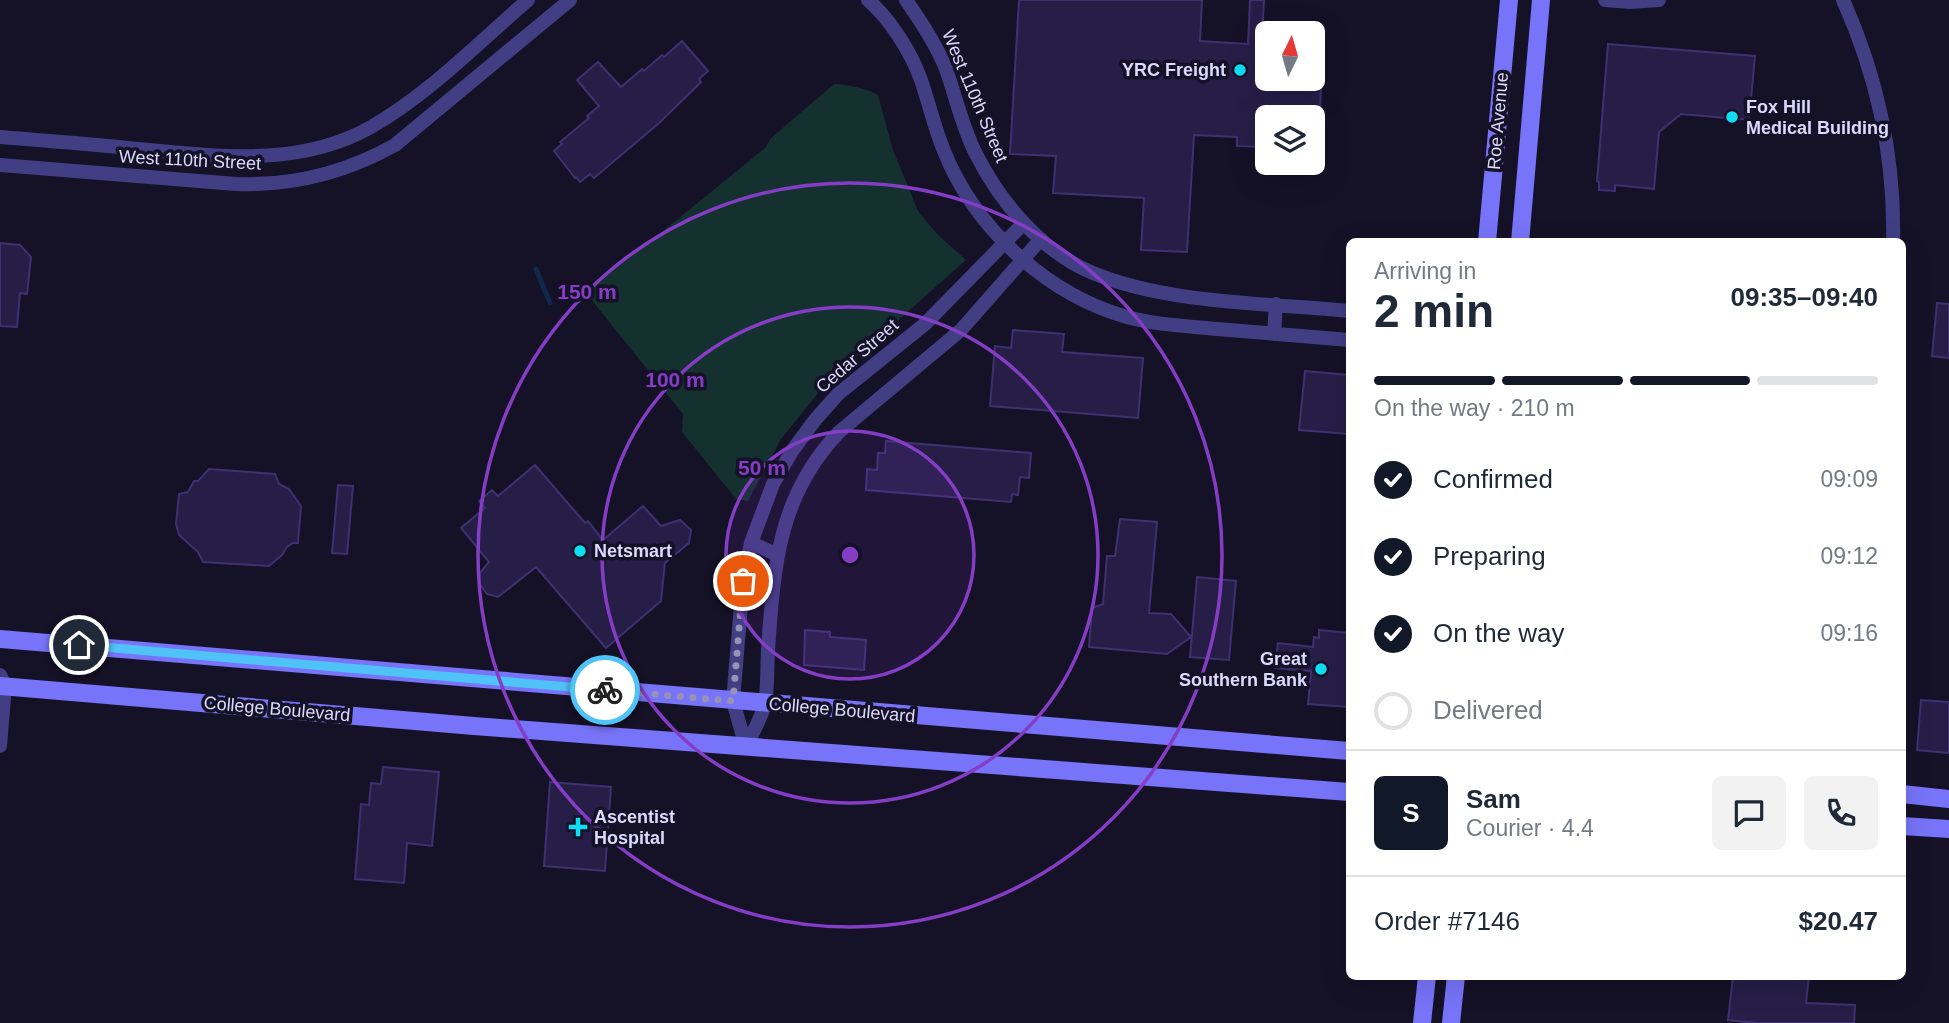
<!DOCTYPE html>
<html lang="en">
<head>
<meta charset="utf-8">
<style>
  :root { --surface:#fff; --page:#f2f2f3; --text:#1f2937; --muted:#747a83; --line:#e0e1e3; --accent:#111827 }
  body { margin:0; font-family:Helvetica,sans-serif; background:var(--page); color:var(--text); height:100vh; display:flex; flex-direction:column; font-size:26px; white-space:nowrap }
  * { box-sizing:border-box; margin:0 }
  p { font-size:23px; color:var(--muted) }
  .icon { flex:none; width:38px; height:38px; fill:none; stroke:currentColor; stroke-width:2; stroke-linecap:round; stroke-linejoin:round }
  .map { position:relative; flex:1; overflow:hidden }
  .details { position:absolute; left:1346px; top:238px; width:560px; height:742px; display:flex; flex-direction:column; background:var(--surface); border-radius:10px; box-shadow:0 7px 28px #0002 }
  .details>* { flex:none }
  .needle { width:46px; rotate:5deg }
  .fabs { position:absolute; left:1255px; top:21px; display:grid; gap:14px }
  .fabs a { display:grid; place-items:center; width:70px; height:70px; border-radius:10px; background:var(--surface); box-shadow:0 7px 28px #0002; font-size:35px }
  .pin { position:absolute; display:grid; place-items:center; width:60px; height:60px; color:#fff; margin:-30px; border:4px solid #fff; border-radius:50%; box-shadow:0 2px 7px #0007 }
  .courier { position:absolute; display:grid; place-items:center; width:70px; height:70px; margin:-35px; border:5px solid #4fc3f7; border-radius:50%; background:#fff; color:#222; box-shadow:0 2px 9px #0007 }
  .summary em { font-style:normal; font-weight:600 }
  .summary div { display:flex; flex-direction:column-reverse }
  .summary { display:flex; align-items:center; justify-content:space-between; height:119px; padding:0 28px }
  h1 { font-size:46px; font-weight:600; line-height:52px }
  .bar { display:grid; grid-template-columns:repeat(4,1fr); gap:10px 7px; align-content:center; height:84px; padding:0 28px }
  .bar i { height:9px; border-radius:5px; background:var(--line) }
  .bar .active { background:var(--accent) }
  .bar p { grid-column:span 4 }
  .line { display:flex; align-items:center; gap:18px; padding:0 28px; border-top:2px solid var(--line) }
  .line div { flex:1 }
  .round { display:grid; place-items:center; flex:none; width:74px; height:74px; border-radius:10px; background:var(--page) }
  ol { padding:0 28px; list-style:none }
  li { display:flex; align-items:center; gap:21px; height:77px }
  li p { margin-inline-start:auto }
  li .icon { padding:7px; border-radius:50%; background:var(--accent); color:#fff; stroke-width:4 }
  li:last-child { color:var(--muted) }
  li i { width:38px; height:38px; border:4px solid var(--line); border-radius:50% }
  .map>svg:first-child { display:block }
  .green { fill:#143130 }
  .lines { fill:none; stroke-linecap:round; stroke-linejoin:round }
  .stream { stroke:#11274b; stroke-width:5 }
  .building { fill:#261e47; stroke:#3e3172; stroke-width:2 }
  .street { stroke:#413e84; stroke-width:14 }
  .secondary { stroke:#7774f9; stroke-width:18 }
  .done { stroke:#9793b2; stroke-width:7; stroke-dasharray:0 12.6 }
  .route { stroke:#4fc3f7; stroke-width:9 }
  .ring { fill:none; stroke:#853dc5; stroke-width:3.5 }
  .poi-dot { fill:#0edef4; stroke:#151127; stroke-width:2.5 }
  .labels { text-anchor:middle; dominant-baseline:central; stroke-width:7; stroke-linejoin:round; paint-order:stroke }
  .poi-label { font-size:18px; font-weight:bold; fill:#ddd9fd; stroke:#151127; text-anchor:start }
  .street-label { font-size:18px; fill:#ddd9fd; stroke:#151127 }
  .centre { fill:#853dc5; stroke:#151127; stroke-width:3.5 }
  .ring-label { font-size:21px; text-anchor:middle; font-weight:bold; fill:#853dc5; stroke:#151127; stroke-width:7; stroke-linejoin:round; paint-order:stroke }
</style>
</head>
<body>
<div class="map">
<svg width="1949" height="1023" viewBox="0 0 1949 1023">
  <rect width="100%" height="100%" fill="#151127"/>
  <path class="green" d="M834,84c12,0 34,5 44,11l15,55 25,61 19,23 29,26 -142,126 -43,53 -33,62 -12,-2 -54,-67 1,-18 -97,-121 57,-49 9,-4 113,-92 6,-10z"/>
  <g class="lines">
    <path class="stream" d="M536,269l14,34"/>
  </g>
  <path class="building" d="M1019,0h183l-2,41 48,3 2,-44h14l-2,38h5v41h54l-1,38h-53v30l-30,-1v-9l-43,-2 -7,117 -46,-2 3,-52 -91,-5 3,-37 -46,-2z
    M682,41l26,30 -9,8 2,3 -43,42 -64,54 -4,-4 -10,8 -4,-5 -1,1 -21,-27 8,-7 -2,-2 29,-24 -2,-2 12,-10 -22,-26 21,-18 23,25 21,-18 2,2 18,-16 2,2z
    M1608,44l147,12 -6,64 -68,-6 -22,18 -5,57 -39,-4v6l-16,-1v-8l-2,-1z
    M0,243l20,2 11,12 -4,37 -7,-1 -3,34 -17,-1z
    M1937,303l12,1v54l-17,-2z
    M1013,330l51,4 -2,18 81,6 -5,60 -148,-12 5,-60 16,2z
    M1305,371l44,4v59l-50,-4z
    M886,441l145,12 -2,25 -9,-1 -2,18 -6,-1 -1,8 -145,-12 1,-21 10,1 1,-17h7z
    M535,465l50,58 3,-2 15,19 40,-34 18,20 19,-6 11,10 -2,13 -24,20 -4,38 -55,47 -70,-81 -38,30 -11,-3 -8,-11 1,-10 9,-11 -28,-34 24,-20 -6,-7 13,-11 6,6z
    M209,469l66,5 4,10 10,5 12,17 -3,37h-5l-6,4 -5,8 -13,11 -66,-4 -5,-10 -19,-17 -3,-11 3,-30 9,-2 6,-11h4z
    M338,485l15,1 -6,68 -15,-1z
    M1120,519l37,3 -8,91 22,1 20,23 -24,17 -78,-7 3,-39 11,-4 4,-48h8z
    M1197,577l39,4 -7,79 -39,-3z
    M805,630l25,2v5l36,3 -2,30 -60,-5z
    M1319,630l30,3v74l-41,-3 3,-33 -36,-3 3,-25 35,4 1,-10 5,1z
    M1921,700l28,2v51l-32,-3z
    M383,767l56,5 -7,74 -25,-3 -3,40 -49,-4 6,-75 8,1 2,-22 10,1z
    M550,782l61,5 -6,84 -61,-5z
    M1733,976h76l-3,27 49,2 -1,18h-98l-28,-3z"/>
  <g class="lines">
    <path class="street" d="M868,0c22,19 43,52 53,80 8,23 13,47 23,71 31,77 102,143 183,166 29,8 60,9 90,12 44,4 88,7 132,11
      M906,0c15,22 30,44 40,69 10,28 16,58 30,85 24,48 66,98 117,119 75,31 175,30 256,38
      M1605,0l25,2 29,-2
      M1843,0c34,76 52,158 50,242
      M0,137c46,4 92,7 138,12 78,7 161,19 233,-22 58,-33 107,-84 157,-127
      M0,165l236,19c56,2 109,-11 159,-39l175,-145
      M1274,334l2,-30
      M751,543l25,11
      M0,675l5,11 -5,60
      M746,747l-13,-46 10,-120 8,-38 22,-59 19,-33 23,-31 23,-26 87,-70 99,-101
      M746,747c6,-14 16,-29 19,-44 3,-17 2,-36 3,-53 6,-84 10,-154 71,-218l122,-102 80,-91"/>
    <path class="secondary" d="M1487,242l22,-242
      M1520,242l21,-242
      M0,639l1349,112
      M0,686l474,40 875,66
      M1902,794l47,5
      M1902,826l47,3
      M1422,1023l5,-47
      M1451,1023l5,-47"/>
  </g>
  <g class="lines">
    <path class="done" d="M605,690l128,11 10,-120"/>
    <path class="route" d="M79,645l526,45"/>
  </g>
  <circle cx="850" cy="555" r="124" fill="#853dc5" fill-opacity=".12"/>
  <g class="ring">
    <circle cx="850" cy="555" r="124"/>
    <circle cx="850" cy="555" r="248"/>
    <circle cx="850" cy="555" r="372"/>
  </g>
  <g class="poi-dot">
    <circle cx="1240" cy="70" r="7"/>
    <circle cx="1732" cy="117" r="7"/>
    <circle cx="580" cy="551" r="7"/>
    <circle cx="1321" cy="669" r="7"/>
    <path d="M574.5 816.5h7v7h7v7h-7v7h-7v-7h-7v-7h7z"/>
  </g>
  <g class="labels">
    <g class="poi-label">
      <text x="1226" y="70" text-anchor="end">YRC Freight</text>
      <text x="1746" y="107">Fox Hill<tspan x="1746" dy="21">Medical Building</tspan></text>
      <text x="594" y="551">Netsmart</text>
      <text x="1307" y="659" text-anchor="end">Great<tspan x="1307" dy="21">Southern Bank</tspan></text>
      <text x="594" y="817">Ascentist<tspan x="594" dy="21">Hospital</tspan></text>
    </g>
    <g class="street-label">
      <text transform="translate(975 96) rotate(67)">West 110th Street</text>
      <text transform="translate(1498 121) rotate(-85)">Roe Avenue</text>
      <text transform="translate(190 160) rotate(3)">West 110th Street</text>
      <text transform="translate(857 356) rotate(-41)">Cedar Street</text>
      <text transform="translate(277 709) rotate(5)">College Boulevard</text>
      <text transform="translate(842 710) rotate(5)">College Boulevard</text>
    </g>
  </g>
  <circle cx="850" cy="555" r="10" class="centre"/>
  <g class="ring-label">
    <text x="587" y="299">150 m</text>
    <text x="675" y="387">100 m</text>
    <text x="762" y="475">50 m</text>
  </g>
</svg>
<div class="fabs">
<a><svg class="needle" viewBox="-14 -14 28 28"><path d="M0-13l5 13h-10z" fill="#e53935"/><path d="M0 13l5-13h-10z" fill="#747a83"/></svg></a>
<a><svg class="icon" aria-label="layers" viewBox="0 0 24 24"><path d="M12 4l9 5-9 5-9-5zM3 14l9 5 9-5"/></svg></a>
</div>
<div class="pin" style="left:743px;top:581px;background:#ea580c"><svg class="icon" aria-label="bag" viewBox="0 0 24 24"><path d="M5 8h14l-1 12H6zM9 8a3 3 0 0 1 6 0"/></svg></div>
<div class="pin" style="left:79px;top:645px;background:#1f2937"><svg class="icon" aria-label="home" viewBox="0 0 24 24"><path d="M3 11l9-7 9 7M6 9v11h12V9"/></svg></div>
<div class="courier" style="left:605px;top:690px"><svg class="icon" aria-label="bike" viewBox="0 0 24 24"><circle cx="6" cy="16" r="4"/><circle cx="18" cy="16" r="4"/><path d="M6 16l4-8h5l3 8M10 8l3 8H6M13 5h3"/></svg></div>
<section class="details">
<div class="summary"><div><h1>2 min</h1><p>Arriving in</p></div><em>09:35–09:40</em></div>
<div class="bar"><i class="active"></i><i class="active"></i><i class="active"></i><i></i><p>On the way · 210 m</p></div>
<ol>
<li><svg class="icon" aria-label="check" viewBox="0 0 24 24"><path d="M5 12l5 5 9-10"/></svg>Confirmed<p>09:09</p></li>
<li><svg class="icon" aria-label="check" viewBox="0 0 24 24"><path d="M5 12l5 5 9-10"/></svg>Preparing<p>09:12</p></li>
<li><svg class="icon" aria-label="check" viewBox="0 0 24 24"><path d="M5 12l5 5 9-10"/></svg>On the way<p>09:16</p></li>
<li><i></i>Delivered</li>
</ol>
<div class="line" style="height:126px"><b class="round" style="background:var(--accent);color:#fff">S</b><div><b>Sam</b><p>Courier · 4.4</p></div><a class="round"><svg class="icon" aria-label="chat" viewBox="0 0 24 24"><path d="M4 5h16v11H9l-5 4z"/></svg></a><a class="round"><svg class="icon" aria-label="phone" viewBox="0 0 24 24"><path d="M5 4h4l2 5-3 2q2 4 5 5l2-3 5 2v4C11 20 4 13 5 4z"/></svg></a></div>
<div class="line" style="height:91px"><div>Order #7146</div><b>$20.47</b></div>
</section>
</div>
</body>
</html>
